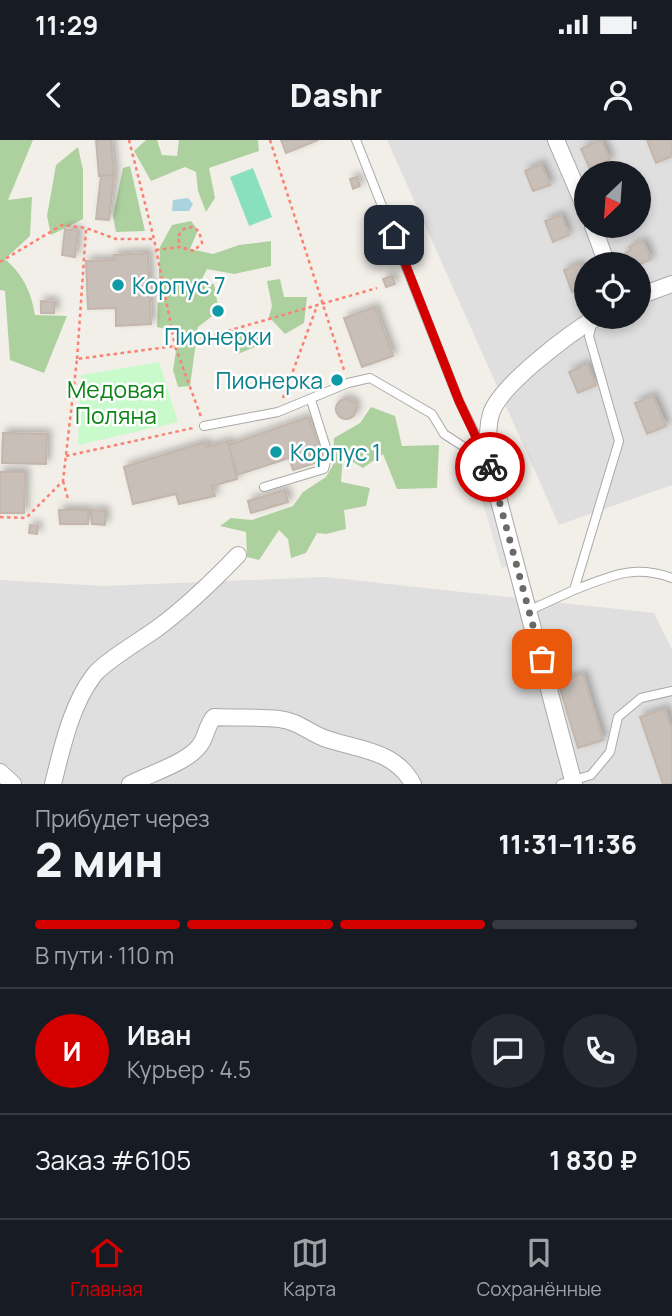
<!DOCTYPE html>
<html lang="ru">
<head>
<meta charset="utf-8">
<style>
  :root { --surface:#171b24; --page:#242831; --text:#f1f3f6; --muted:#9ea1a6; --line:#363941; --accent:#d40000 }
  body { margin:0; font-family:Manrope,sans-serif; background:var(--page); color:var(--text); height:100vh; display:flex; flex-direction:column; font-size:26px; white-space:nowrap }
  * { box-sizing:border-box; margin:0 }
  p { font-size:23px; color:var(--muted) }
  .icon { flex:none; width:38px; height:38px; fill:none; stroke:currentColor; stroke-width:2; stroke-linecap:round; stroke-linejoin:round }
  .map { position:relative; height:644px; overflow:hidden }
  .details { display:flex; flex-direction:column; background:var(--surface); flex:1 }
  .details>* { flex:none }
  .needle { width:46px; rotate:205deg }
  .buttons { position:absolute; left:574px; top:21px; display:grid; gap:14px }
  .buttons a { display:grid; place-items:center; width:77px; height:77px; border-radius:50%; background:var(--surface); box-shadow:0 4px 10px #0003; font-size:35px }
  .pin { position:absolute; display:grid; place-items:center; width:60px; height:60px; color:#fff; margin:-30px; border-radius:14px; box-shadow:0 4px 10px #0006 }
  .courier { position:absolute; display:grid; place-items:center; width:70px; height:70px; margin:-35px; border:5px solid #d40000; border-radius:50%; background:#fff; color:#222; box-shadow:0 2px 9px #0007 }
  .overview em { font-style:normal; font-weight:800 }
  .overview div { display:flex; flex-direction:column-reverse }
  .overview { display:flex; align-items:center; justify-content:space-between; height:119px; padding:0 35px }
  h1 { font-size:46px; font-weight:800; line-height:52px }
  .bar { display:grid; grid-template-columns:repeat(4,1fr); gap:10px 7px; align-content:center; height:84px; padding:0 35px }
  .bar i { height:9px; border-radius:5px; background:var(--line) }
  .bar .current { background:var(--accent) }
  .bar p { grid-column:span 4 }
  .line { display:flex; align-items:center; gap:18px; padding:0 35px; border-top:2px solid var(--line) }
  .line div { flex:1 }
  .round { display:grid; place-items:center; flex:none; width:74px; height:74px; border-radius:37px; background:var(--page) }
  .status { display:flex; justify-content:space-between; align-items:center; height:49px; padding:0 35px; background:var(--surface); direction:ltr }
  .status svg { height:19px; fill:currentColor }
  header { display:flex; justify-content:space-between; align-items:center; height:91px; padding:0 35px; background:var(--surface); font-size:32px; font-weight:800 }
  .tab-bar { display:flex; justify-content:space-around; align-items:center; height:98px; border-top:2px solid var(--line); background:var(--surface); font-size:19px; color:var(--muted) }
  .tab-bar a { display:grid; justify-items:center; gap:4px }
  .tab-bar .current { color:var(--accent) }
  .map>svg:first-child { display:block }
  .residential { fill:#e0dfdf; fill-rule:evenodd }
  .forest { fill:#add19e }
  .park { fill:#c8facc }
  .pitch { fill:#88e0be }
  .parking { fill:#e2e2e2 }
  .water { fill:#aad3df }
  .building { fill:#c7bfb8; stroke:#c4b6ab; stroke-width:2; filter:url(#shadow) }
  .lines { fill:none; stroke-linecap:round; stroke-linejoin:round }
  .service-casing { stroke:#a9a9a9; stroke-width:10 }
  .minor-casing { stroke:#a9a9a9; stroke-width:18 }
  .path { stroke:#fa8072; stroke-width:2.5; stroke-dasharray:3.5 3.5; stroke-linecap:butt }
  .service { stroke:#fff; stroke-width:8 }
  .minor { stroke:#fff; stroke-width:16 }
  .done { stroke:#6b6a68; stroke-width:7; stroke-dasharray:0 12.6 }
  .route { stroke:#d40000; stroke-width:9 }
  .culture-dot { fill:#0f9aa8; stroke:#fff; stroke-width:2.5 }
  .labels { text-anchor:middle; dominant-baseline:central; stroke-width:5; stroke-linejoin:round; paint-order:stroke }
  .culture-label { font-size:23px; fill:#0d838f; stroke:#fff; text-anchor:start }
  .park-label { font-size:23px; fill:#0c8416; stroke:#fff }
</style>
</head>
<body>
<div class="status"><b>11:29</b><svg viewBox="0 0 49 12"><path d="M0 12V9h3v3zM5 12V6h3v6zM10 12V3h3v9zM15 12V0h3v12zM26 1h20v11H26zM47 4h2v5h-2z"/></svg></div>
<header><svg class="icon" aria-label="back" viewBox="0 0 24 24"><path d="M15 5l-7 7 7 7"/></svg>Dashr<svg class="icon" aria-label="person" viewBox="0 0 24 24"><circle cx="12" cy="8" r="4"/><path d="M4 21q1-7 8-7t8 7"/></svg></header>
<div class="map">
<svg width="672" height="644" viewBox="0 0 672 644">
  <defs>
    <filter id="shadow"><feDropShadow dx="4" dy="-4" stdDeviation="3.5" flood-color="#0004"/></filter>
  </defs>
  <rect width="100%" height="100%" fill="#f2efe9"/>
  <path class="residential" d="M387,0h285v345l-113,40zM586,33h53v53h-53zM586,124h53v53h-53z
    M325,437l329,36 18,36v135h-672v-204l104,6z"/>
  <path class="forest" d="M0,0h33l-25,60 24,-3 -2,39 -25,23c18,16 26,32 30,56l32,1 -23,57 -34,-13 -5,-69 -5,-1z
    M146,0h11l5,15 15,1 2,-16h79l1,11 -50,17 6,30 -9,14 -8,-21 -2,-19 -11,-5 -34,14 -17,-30z
    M78,7l5,23v49l-32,16 -4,-19 9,-51z
    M130,26l15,65 -29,1 -3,-16 10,-48z
    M191,81l7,9 -8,19 23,5 26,-9 32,-4v25l-37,8 -27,-5 -7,14 14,1 5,27 -21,16 -8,59 -12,1 -5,-17 6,-38 -22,-5 3,-80 12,-22z
    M280,139l4,18h23l-3,26 -19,11 -16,-17 3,-11 -5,-25z
    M230,190l29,1 5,12 -26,11z
    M371,267l24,9 7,30 37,-1 -2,43 -40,1 -14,-35 -20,14 -20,-12 -2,26 29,6 -4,18 -22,4 2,19 -20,5 -9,-1 -11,20 -15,5 -3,-19 -9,-9 -20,30 -12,-3 -1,-25 -26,-6 11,-8 21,2 41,-14 10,-14 23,-15 7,-12 1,-27 26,-15z"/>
  <path class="park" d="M159,222l19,60 -100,23 3,-70z"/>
  <path class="pitch" d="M253,28l19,49 -23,9 -19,-49z"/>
  <path class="parking" d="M481,323l30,102 -9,3 -30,-102z"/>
  <path class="water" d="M188,58l5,6 -4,7h-17l1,-11z"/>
  <path class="building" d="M96,0h15l3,35 -15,1z
    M281,0h37l-32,13z
    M601,0l9,20 -20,9 -9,-20z
    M647,0h25v16l-16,7z
    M541,24l9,21 -17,6 -8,-20z
    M114,35l-5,45 -13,-1 5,-43z
    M357,37l3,9 -7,3 -3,-10z
    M561,75l8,20 -16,7 -8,-21z
    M65,89l13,2 -3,26 -13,-2z
    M643,101l8,18 -12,6 -5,-6 -7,3 -3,-8 7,-4 -2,-3z
    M148,113l3,71 -35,2v-18l-28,1 -2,-48 28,-1v-5z
    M580,124l4,9 2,-2v16l-14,5 -8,-22z
    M392,136l3,8 -9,3 -3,-8z
    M41,161l14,1 -1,11h-13z
    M375,167l18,49 -31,11 -18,-49z
    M587,224l9,21 -18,8 -9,-21z
    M653,256l13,30 -19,8 -12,-31z
    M336 269a10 10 0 1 1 20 0a10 10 0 1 1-20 0Z
    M308,277l16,43 -31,10 -4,-12 -52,17 -8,-30z
    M3,293l44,1 -1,30 -44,-1z
    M228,301l9,38 -25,7 3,10 -36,8 -3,-10 -43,10 -9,-37 81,-25 1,5z
    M0,332h25l-1,41h-24z
    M285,350l3,12 -37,11 -3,-12z
    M59,370h29v14h-28z
    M92,370l13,1v14l-13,-1z
    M30,385l8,1 -1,8 -8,-1z
    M583,534l20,66 -25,8 -20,-66z
    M665,569l7,21v54h-9l-23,-67z"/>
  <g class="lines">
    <g class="service-casing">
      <path id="service" d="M356,0l103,261 26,53
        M204,286l74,-14 70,-29 22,-5 62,36 12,20 45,29
        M264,347l60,-18 4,-15 -17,-54
        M574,450c37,-14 59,-26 98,-12
        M530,470l44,-20 45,-149 -30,-105 4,-15
        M561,644l30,-9 19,-23 8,-35 23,-19 31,-7"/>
    </g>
    <g class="minor-casing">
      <path id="minor" d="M556,0l30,70
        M593,86l14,38
        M639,156l33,-12
        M0,632l13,12
        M53,644c9,-36 18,-79 41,-109 11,-14 49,-36 65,-48 28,-21 54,-46 79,-72
        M130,644c21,-11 61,-22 72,-42 5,-9 5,-17 12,-25 21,1 44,0 65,2 19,2 29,13 45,19 33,12 70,11 89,46
        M574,644l-85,-321c0,-17 -3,-33 2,-49 8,-28 79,-81 106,-97"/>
    </g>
    <path class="path" d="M129,0l25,99 21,107 202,-58
      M270,0l75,233
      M156,110l24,-3 14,4 8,-8 -3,-12 -7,-4 -8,2 -6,7 2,11
      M0,122l62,-37 24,3 30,11h38
      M77,219l9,-129
      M283,258l34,-92
      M66,316l127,-28
      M63,341l5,18
      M0,377l26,1 37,-37 14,-122 98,-13 26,71"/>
    <use href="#service" class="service"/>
    <use href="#minor" class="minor"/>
  </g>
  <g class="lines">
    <path class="done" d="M490,327l52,192"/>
    <path class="route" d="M394,95l65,166 31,66"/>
  </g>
  <g class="culture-dot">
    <circle cx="118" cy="145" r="7"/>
    <circle cx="218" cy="171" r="7"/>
    <circle cx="337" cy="240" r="7"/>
    <circle cx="276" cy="312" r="7"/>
  </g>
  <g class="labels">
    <g class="culture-label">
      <text x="132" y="145">Корпус 7</text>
      <text x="218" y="196" text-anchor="middle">Пионерки</text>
      <text x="323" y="240" text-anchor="end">Пионерка</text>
      <text x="290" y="312">Корпус 1</text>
    </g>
    <g class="park-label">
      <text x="116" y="249">Медовая<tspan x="116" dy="26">Поляна</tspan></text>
    </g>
  </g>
</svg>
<div class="buttons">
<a><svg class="needle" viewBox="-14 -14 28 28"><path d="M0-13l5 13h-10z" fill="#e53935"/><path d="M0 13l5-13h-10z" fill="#9ea1a6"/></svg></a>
<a><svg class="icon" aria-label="locate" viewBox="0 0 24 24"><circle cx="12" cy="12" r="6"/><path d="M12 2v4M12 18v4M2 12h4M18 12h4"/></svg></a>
</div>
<div class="pin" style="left:542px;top:519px;background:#ea580c"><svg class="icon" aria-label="bag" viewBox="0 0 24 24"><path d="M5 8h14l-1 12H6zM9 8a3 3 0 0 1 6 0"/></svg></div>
<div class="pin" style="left:394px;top:95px;background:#1f2937"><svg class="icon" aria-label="home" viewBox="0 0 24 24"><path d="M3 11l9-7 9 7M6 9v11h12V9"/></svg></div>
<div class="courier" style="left:490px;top:327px"><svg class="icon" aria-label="bike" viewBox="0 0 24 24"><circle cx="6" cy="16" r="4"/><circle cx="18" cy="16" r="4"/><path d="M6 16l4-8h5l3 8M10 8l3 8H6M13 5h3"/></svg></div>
</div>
<section class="details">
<div class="overview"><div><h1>2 мин</h1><p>Прибудет через</p></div><em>11:31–11:36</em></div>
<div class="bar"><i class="current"></i><i class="current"></i><i class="current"></i><i></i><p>В пути · 110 m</p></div>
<div class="line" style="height:126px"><b class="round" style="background:var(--accent);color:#fff">И</b><div><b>Иван</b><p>Курьер · 4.5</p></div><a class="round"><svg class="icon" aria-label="chat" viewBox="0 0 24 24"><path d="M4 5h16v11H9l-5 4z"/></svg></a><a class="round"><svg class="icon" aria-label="phone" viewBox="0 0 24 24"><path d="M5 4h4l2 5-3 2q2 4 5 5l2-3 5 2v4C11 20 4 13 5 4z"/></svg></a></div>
<div class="line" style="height:91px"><div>Заказ #6105</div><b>1 830 ₽</b></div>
</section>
<nav class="tab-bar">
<a class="current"><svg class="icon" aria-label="home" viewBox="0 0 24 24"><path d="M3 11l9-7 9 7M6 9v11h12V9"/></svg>Главная</a>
<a><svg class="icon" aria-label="map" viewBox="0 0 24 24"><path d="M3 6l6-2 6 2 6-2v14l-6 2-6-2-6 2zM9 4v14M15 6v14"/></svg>Карта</a>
<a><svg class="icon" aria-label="saved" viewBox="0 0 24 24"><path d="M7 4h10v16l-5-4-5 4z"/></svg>Сохранённые</a>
</nav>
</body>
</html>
